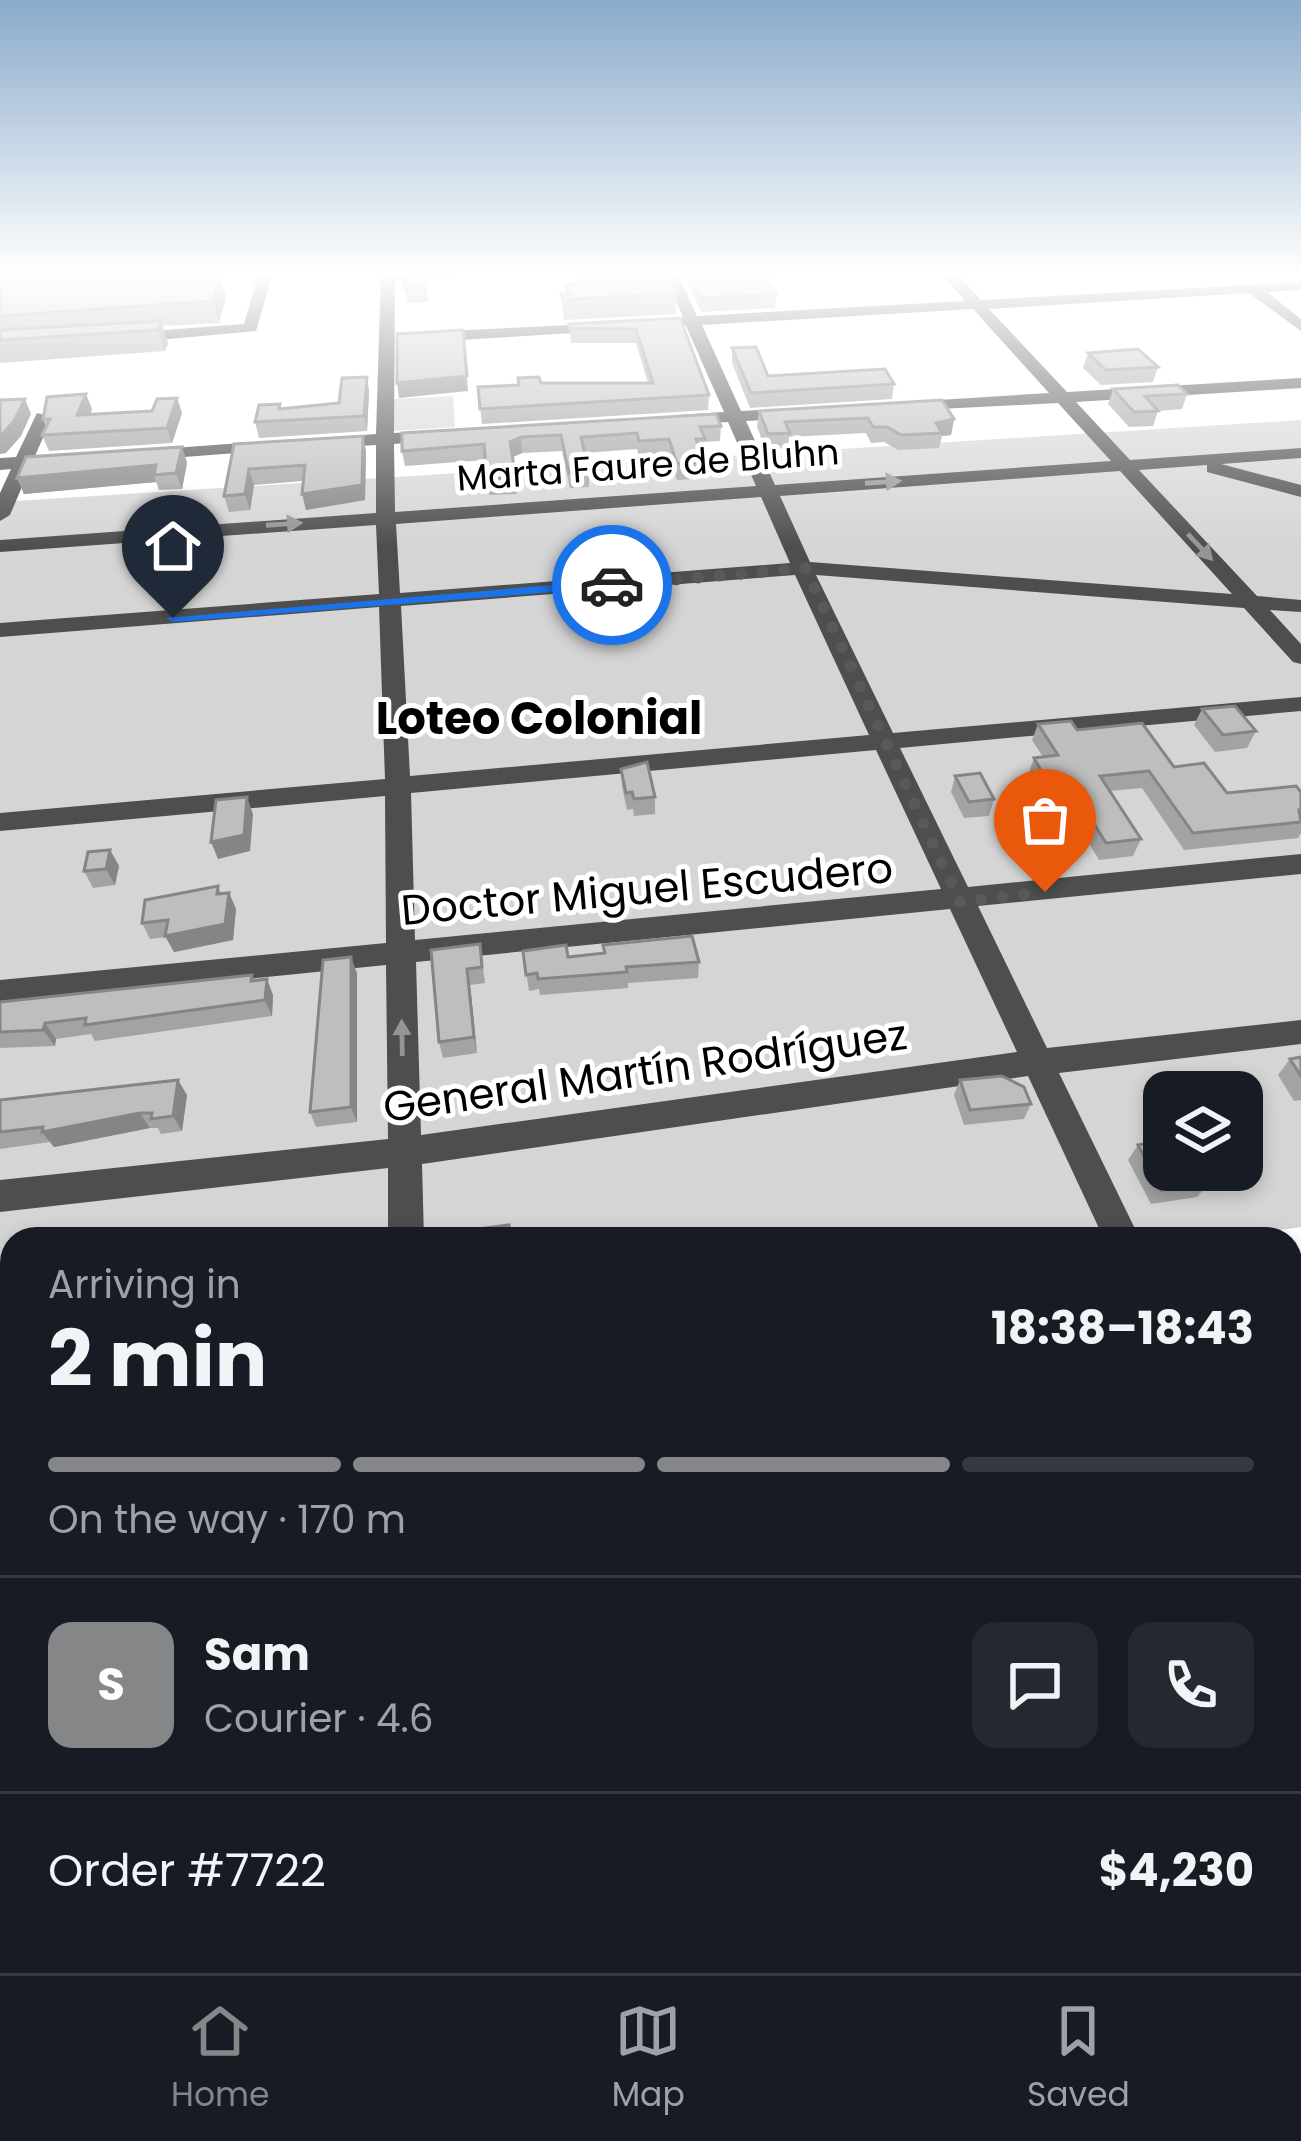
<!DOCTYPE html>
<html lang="en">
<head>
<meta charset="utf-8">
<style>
  :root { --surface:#171b24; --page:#242831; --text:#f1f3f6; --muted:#9ea1a6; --line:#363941; --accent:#858687 }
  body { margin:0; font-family:Poppins,sans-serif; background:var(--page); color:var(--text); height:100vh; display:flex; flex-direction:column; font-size:45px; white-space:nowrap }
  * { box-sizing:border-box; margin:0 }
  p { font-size:39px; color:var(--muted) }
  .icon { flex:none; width:66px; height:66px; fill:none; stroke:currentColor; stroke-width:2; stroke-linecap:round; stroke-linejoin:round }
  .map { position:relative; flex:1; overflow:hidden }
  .drawer { position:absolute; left:0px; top:1227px; width:1302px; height:747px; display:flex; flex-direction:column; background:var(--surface); border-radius:36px 36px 0 0; box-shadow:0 6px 18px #0003 }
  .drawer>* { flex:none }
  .tools { position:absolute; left:1143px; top:1071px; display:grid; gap:24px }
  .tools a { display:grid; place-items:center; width:120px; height:120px; border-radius:24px; background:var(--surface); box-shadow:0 6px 18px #0003; font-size:60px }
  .pin { position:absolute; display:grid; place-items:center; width:102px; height:102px; color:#fff; margin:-123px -51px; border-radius:50% 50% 50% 0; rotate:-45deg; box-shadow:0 0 12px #0007 }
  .pin .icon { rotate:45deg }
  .courier { position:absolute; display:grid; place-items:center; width:120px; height:120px; margin:-60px; border:9px solid #1a73e8; border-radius:50%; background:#fff; color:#222; box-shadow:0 3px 15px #0007 }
  .summary em { font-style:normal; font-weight:700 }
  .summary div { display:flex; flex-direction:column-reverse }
  .summary { display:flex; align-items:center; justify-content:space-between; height:204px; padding:0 48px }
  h1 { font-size:78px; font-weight:700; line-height:90px }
  .bar { display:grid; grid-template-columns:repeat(4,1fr); gap:18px 12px; align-content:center; height:144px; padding:0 48px }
  .bar i { height:15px; border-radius:9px; background:var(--line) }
  .bar .on { background:var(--accent) }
  .bar p { grid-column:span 4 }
  .line { display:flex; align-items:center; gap:30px; padding:0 48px; border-top:3px solid var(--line) }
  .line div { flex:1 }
  .round { display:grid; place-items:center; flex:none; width:126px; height:126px; border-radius:24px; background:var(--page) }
  .menu { display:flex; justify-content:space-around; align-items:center; height:168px; border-top:3px solid var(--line); background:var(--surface); font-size:33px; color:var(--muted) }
  .menu a { display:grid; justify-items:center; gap:6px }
  .menu .on { color:var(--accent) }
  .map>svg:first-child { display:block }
  .green { fill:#d5d5d5; fill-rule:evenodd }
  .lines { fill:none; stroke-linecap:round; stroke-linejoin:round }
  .minor { fill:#4e4e4e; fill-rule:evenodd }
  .wall { fill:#a3a3a3 }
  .shaded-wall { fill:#858585 }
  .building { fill:#bebebe; stroke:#858585; stroke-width:3 }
  .oneway { fill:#959595 }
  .route { fill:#1a73e8 }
  .done { stroke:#595959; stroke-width:12; stroke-dasharray:0 21.6 }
  .labels { text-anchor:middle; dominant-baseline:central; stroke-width:10; stroke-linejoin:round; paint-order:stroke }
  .far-street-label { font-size:36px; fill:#000; stroke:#fff }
  .street-label { font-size:42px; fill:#000; stroke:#fff }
  .neighbourhood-label { font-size:45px; font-weight:bold; fill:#000; stroke:#fff }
</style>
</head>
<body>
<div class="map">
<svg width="1301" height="1973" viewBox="0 0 1301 1973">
  <rect width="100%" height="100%" fill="#fff"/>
  <path class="green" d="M453,396l2,31 -63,4 1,-32z
    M1301,420v807l-84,12h-1205v177l-12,2v-916zM1164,1092h78v78h-78z"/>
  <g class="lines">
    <path class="minor" d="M259,272h14l-17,59 -130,12 -8,-5 8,-5 118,-9z
      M381,272h113l-99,9 -1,152 45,-3 9,5 -9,5 -45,4 1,68 361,-26 -28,-64 -50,3 -9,-5 9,-5 46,-3 -38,-86 -16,-4 13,-5 -20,-45h14l20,44 268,-15 -25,-29h15l26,28 320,-18v8l-34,2 34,27v12l-52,-38 -260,16 78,83 234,-14v10l-225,14 54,58 171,-12v10l-80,6 80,21v12l-94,-25v-7l-68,5 118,126 44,4v12l-31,-2 31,34v20l-8,-2 -49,-54 -428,-33 77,158 408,-36v14l-401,37 68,139 333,-33v20l-323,32 69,142 254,-28v24l-242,29 81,166h-36l-76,-163 -606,88 2,75h-36v-71l-388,44v-32l388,-41 -2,-174 -386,39v-24l386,-37 -1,-147 -385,35v-18l385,-34 -6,-172 -379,30v-14l379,-29 -3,-69 -376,27v-12l376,-27v-68l-51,3 -9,-5 9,-5 51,-4zM973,309l76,84 -143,9 -6,1v8l158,-8 53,58 -336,24 -29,-64 52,-3 9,-5 -9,-5 -57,3 -39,-86zM1120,471l112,123 -422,-32 -30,-66zM761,497l29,66 -390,30 -4,-69zM795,575l74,160 -459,41 -9,-170zM876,750l65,139 -526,51 -4,-147zM950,909l67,143 -596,83 -5,-173z
      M611,323l-5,8 -179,11 -8,-5 8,-5z
      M37,413l15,4 -17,39 26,-2 9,6 -40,8 -20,47 -10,6v-28l11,-24 -11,1v-12l16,-1z
      M271,441l6,1v8l-132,10 -9,-5 9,-5z
      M1301,1391v40l-11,1v-40z
      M12,1586v44l-12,2v-44z
      M1290,1608l11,4v65l-11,-4z
      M382,1962h52v11h-52z"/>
  </g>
  <path class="wall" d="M0,272h182l-2,6 40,-2 6,21 -7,26 -57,3 6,17 -3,8 -165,12z
    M425,272l3,30 -20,1 -3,-14z
    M683,272h81l12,22 -1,14 -74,4z
    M576,274l101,19 -1,21 -112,6 -3,-26h5l-1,-10h11z
    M680,318l29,77 -1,15 -226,14 -4,-37 63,-4h107l-12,-40h-65l-2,-19z
    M732,348l36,28 126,8 -2,15 -142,9 -18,-45z
    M1088,353l70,14 -5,15 -52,3 -18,-17z
    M367,377l2,15 -2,39 -108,7 -4,-16 25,-18 1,5 58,-6z
    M1113,389l74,5 -5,15 -24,2 -5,15 -24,1 -21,-23z
    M177,398l5,15 -10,30 -123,8 -7,-16 4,-8 -3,-8 49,-10 -2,5 62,-3z
    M759,411l195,8 -3,16 -9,1 -3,12 -41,2 -14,-8 -13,1 -5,-10 -77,4 -1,11 -22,2 -9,-23z
    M721,426l-1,15 -16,1v12h-2l2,8v16l-27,2 -9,-25 -29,2 -2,-8 -53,4 5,18v16l-19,1 -8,-37 -40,2 -9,4 4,37 -28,1 -4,-35 -80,6 -3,-15v-18z
    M234,444l132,7 -1,49 -59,10 -3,-29 -49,4 -4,25 -21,2 -5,-16z
    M182,447l5,16 -5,26 -23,1 -3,-8 -132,12 -7,-16z
    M1202,709l54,22 -9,17 -32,4 -21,-27z
    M1038,724l39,6 97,37 53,26 74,-1v41l-3,5 -114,12 -42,-62 -32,3 31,48 -8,17 -34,4 -39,-65 -19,2 -13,-22 6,-17 9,-1 -11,-17z
    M621,769l34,28v17l-21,2 -1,-7 -6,1 -5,-24z
    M955,776l39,23 -5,17 -25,2 -13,-26z
    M110,850l9,16 -4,19 -22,3 -9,-17z
    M218,886l3,7h8l7,16 -3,31 -59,12 -8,-15 -16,2 -8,-16z
    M480,944l5,39 -15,2 7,68 -34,5 -4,-16 -8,-92z
    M603,945l96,17 -1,16 -70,5v5l-88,7 -1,-6 -10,2 -6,-40 45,6 35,-3z
    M357,973v149l-41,5 -6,-15z
    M254,980l19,15 -1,21 -177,25 -4,-7 -35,5 -1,7 -55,2v-46z
    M1301,1057v43l-7,1 -16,-26 12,-16z
    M960,1080l71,24 -7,15 -60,6 -10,-30z
    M187,1095l-5,36 -21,3 -3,-6h-8l-96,19 -4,-5 -50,7v-49z
    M1138,1145l71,38 -12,14 -46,7 -23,-44z
    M1301,1272v48l-11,1v-47z
    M1301,1440v84l-11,-23v-59z
    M12,1478v59l-10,2 -2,-1v-58z"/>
  <path class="shaded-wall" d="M168,272h14l-10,27 -7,-20z
    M220,276l6,21 -7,26 -6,-22z
    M161,321l7,22 -3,8 -7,-21z
    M463,330l5,61 -69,7 -2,-15z
    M367,377l2,15 -2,39 -3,-15z
    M86,394l6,15 -9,21 -6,-15z
    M177,398l5,15 -10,30 -5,-15z
    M25,399l6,15 -10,22 -15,17 -6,1v-17z
    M954,419l-3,16 -9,1v-3l-6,-10z
    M363,436l3,15 -1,49 -59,10 -4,-16z
    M521,437l1,16 -10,4 -2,-15z
    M182,447l5,16 -5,26 -6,-16z
    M156,465l-2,10 2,7 -132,12 -7,-16z
    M249,469l5,16 -4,25 -5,-16z
    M247,797l6,17 -3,37 -32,8 -7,-17z
    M110,850l9,16 -4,19 -9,-16z
    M229,893l7,16 -3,31 -59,12 -9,-16z
    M351,957l6,16v149l-6,-15z
    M467,969l3,16 7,68 -3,-16z
    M267,979l6,16 -1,21 -7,-16z
    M45,1023l11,16 -1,7 -12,-16z
    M178,1080l9,15 -5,36 -9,-15z
    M140,1113l10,15 -96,19 -12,-15z
    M3,1635l9,3v44l-5,25 -7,-2v-56z
    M12,1914v48h11l-1,6 -20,3z
    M355,1962h9v11h-9z"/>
  <path class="building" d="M0,272h168l-3,7 55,-3 -7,25 -213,15z
    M404,272h21l1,15 -21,2z
    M598,272h68l11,21 -114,7 -2,-6h8l-4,-10h15l-4,-10z
    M689,272h75l12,22 -75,4z
    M680,318l29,77 -229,14 -2,-22 41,-2 -1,-7 21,-1 2,6h112l-17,-54 -66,-1 -1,-4z
    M161,321l-3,9 -158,10v-10z
    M463,330l4,46 -70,7v-49z
    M756,347l12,29 117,-7 9,15 -143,9 -19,-45z
    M1138,349l20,18 -52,3 -18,-17z
    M367,377l-3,39 -109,6 4,-17 21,-1 -1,5 60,-6 3,-25z
    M1178,385l9,9 -42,2 13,15 -24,1 -21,-23z
    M86,394l-9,21 75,-4 5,-12 20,-1 -10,30 -125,7 8,-16h-7l4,-22z
    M25,399l-11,22 -14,16v-37z
    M942,400l12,19 -18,4 6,10 -41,2 -14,-8h-14l-5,-9 -83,4 5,11 -22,1 -9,-23z
    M716,414l5,12 -21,1 5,12h-9l8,23 -27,2 -8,-25 -30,2 -2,-8 -56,4 8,34 -20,2 -8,-38 -40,2 -11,5 6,36 -29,1 -3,-35 -82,7v-18z
    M363,436l-1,49 -60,9 3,-29 -56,4 -4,25 -21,2 10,-52z
    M182,447l-6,26 -22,2 2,-10 -139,13 9,-21z
    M1235,706l21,25 -33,4 -21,-26z
    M1071,721l6,9 65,-7 32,44 30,-4 23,30 69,-7 5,6v18h-2l2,12 -108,11 -44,-62 -49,5 41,63 -35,4 -40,-64 -19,2 -13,-23 24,-3 -20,-31z
    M647,762l8,35 -21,2 -2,-7 -6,1 -5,-24z
    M980,773l14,26 -25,3 -14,-26z
    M247,797l-3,38 -33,7 5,-42z
    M110,850l-4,19 -22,2 4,-19z
    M218,886l-1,8 12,-1 -4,31 -60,12 3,-16 -26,3 3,-23z
    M692,936l7,26 -73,5 1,5 -89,7 -1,-6 -11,2 -3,-24 43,-6 2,12 37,-4 -2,-8z
    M480,944l2,23 -15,2 7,68 -35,5 -8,-92z
    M351,957v150l-41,5 13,-152z
    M252,975l-1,6 16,-2 -2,21 -180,25 1,-7 -41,5 -2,7 -43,2v-30z
    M1301,1057v19l-11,-17z
    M1002,1076l22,11 7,17 -61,6 -10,-30z
    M178,1080l-5,36 -22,3 1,-6h-12l-98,19 1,-5 -43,5v-32z
    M1164,1141v29h38l7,13 -48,7 -23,-45z
    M509,1225l1,14h-77v-4z
    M1232,1232l4,7h-50z
    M1301,1272v37l-11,2v-37z
    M1301,1440v43l-11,-22v-19z
    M12,1478v48l-12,2v-48z
    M11,1733l-2,13h3v107l-12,2v-120z
    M1290,1759l11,26v109l-11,2z
    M12,1912l-10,59h-2v-57z
    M289,1962h66v11h-67z
    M468,1962h203l2,11h-224l19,-5z
    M750,1962h113l2,11h-113z"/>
  <defs><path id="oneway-solid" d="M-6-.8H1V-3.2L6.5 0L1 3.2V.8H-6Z" transform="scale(3)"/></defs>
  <g class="oneway">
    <use href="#oneway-solid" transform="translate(883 482) rotate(-4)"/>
    <use href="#oneway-solid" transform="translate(284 524) rotate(-4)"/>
    <use href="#oneway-solid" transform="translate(1200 547) rotate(47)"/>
    <use href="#oneway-solid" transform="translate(402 1038) rotate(-91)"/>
  </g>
  <linearGradient id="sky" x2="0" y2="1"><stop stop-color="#89aaca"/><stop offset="0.5" stop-color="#fff"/><stop offset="1" stop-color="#fff" stop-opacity="0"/></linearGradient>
  <rect width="1301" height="548" fill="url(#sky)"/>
  <path class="route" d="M612,580l5,7 -444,35 -7,-4z"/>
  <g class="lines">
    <path class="done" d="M612,585l193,-17 155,334 85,-10"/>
  </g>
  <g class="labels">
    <g class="far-street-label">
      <text transform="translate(648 465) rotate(-4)">Marta Faure de Bluhn</text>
    </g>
    <g class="street-label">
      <text transform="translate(647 889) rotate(-5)">Doctor Miguel Escudero</text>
      <text transform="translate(645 1071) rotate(-8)">General Martín Rodríguez</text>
    </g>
    <g class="neighbourhood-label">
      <text x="539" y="718">Loteo Colonial</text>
    </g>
  </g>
</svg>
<div class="tools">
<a><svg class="icon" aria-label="layers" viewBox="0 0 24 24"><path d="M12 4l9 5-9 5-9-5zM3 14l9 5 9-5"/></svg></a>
</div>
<div class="pin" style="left:1045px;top:892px;background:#ea580c"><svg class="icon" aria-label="bag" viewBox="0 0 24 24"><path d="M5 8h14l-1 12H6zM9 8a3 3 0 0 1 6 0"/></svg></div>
<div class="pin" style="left:173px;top:618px;background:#1f2937"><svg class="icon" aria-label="home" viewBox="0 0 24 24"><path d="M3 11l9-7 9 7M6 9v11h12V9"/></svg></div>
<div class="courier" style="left:612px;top:585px"><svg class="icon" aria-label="car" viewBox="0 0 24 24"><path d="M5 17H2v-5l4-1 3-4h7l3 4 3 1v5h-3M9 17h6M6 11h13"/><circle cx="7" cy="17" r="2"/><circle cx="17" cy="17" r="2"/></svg></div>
<section class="drawer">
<div class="summary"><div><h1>2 min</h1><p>Arriving in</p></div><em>18:38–18:43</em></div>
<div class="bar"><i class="on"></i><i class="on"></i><i class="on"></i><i></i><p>On the way · 170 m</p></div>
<div class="line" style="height:216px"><b class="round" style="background:var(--accent);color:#fff">S</b><div><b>Sam</b><p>Courier · 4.6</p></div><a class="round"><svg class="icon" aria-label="chat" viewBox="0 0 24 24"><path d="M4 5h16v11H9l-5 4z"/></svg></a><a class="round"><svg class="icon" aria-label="phone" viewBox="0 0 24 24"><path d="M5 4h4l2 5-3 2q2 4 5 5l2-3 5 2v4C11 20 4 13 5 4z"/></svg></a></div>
<div class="line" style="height:156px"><div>Order #7722</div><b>$4,230</b></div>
</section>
</div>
<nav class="menu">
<a class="on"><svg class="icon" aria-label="home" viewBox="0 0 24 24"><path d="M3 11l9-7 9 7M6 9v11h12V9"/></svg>Home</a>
<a><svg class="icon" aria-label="map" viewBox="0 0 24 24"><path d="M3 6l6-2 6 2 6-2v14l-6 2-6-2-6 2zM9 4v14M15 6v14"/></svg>Map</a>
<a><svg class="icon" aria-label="saved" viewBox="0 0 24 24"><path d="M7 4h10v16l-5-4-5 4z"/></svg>Saved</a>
</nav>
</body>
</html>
